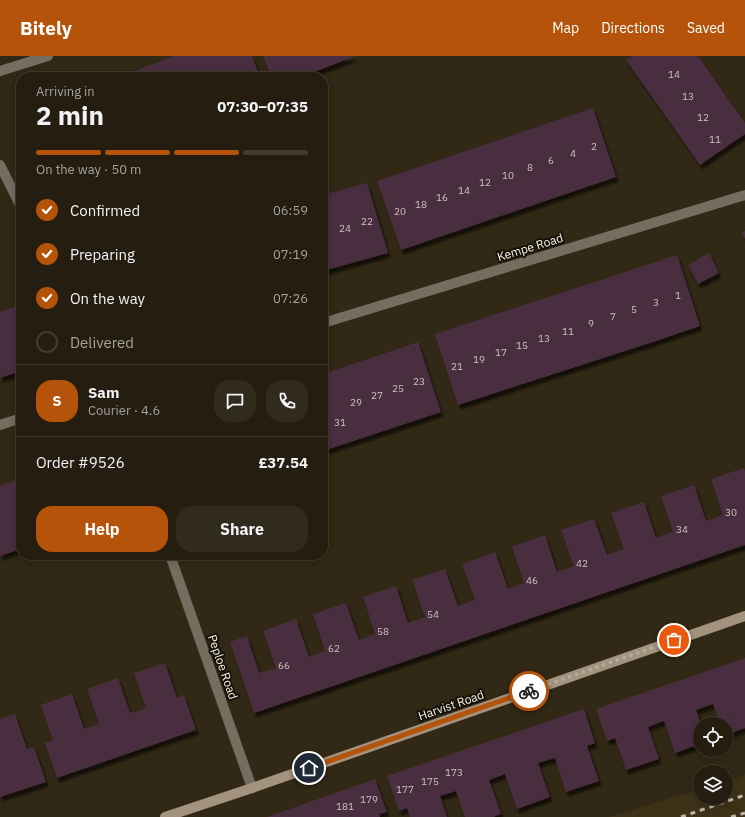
<!DOCTYPE html>
<html lang="en">
<head>
<meta charset="utf-8">
<style>
  :root { --surface:#251e10; --page:#312b1e; --text:#f1f3f6; --muted:#a3a29f; --line:#423c30; --accent:#b45309 }
  body { margin:0; font-family:"IBM Plex Sans",sans-serif; background:var(--page); color:var(--text); height:100vh; display:flex; flex-direction:column; font-size:15px; white-space:nowrap }
  * { box-sizing:border-box; margin:0 }
  p { font-size:13px; color:var(--muted) }
  .icon { flex:none; width:22px; height:22px; fill:none; stroke:currentColor; stroke-width:2; stroke-linecap:round; stroke-linejoin:round }
  .map { position:relative; flex:1; overflow:hidden }
  .panel { position:absolute; left:16px; top:16px; width:312px; height:488px; display:flex; flex-direction:column; background:var(--surface); border-radius:16px; box-shadow:0 2px 10px #0003,0 0 0 1px var(--line) }
  .panel>* { flex:none }
  .controls { position:absolute; left:693px; top:661px; display:grid; gap:8px }
  .controls a { display:grid; place-items:center; width:40px; height:40px; border-radius:50%; background:var(--surface); box-shadow:0 2px 10px #0003,0 0 0 1px var(--line); font-size:20px }
  .pin { position:absolute; display:grid; place-items:center; width:34px; height:34px; color:#fff; margin:-17px; border:2px solid #fff; border-radius:50%; box-shadow:0 1px 4px #0007 }
  .courier { position:absolute; display:grid; place-items:center; width:40px; height:40px; margin:-20px; border:3px solid #b45309; border-radius:50%; background:#fff; color:#222; box-shadow:0 1px 5px #0007 }
  .summary em { font-style:normal; font-weight:700 }
  .summary div { display:flex; flex-direction:column-reverse }
  .summary { display:flex; align-items:center; justify-content:space-between; height:68px; padding:0 20px }
  h1 { font-size:26px; font-weight:700; line-height:30px }
  .bar { display:grid; grid-template-columns:repeat(4,1fr); gap:6px 4px; align-content:center; height:48px; padding:0 20px }
  .bar i { height:5px; border-radius:3px; background:var(--line) }
  .bar .selected { background:var(--accent) }
  .bar p { grid-column:span 4 }
  .line { display:flex; align-items:center; gap:10px; padding:0 20px; border-top:1px solid var(--line) }
  .line div { flex:1 }
  .round { display:grid; place-items:center; flex:none; width:42px; height:42px; border-radius:16px; background:var(--page) }
  ol { padding:0 20px; list-style:none }
  li { display:flex; align-items:center; gap:12px; height:44px }
  li p { margin-inline-start:auto }
  li .icon { padding:4px; border-radius:50%; background:var(--accent); color:#fff; stroke-width:4 }
  li:last-child { color:var(--muted) }
  li i { width:22px; height:22px; border:2px solid var(--line); border-radius:50% }
  .button { display:flex; gap:8px; margin-top:auto; padding:8px 20px }
  .button a { flex:1; height:46px; border-radius:16px; background:var(--accent); color:#fff; font-size:16px; font-weight:700; line-height:46px; text-align:center }
  .button a+a { background:var(--page); color:var(--text) }
  header { display:flex; align-items:center; gap:24px; box-sizing:border-box; height:56px; padding:0 20px; background:var(--accent); color:#fff }
  header strong { font-size:19px }
  nav { display:flex; gap:22px; margin-inline-start:auto; font-size:14px }
  .map>svg:first-child { display:block }
  .built { fill:#3e3118 }
  .building { fill:#4a2e41; filter:url(#shadow) }
  .lines { fill:none; stroke-linecap:round; stroke-linejoin:round }
  .street { stroke:#776c60; stroke-width:10 }
  .secondary { stroke:#a2927e; stroke-width:10 }
  .rail { stroke:#bdb6a8; stroke-width:3; stroke-dasharray:5 5; stroke-linecap:butt }
  .done { stroke:#b3ac9e; stroke-width:4; stroke-dasharray:0 7.2 }
  .route { stroke:#b45309; stroke-width:5 }
  .labels { text-anchor:middle; dominant-baseline:central; stroke-width:4; stroke-linejoin:round; paint-order:stroke }
  .number-label { font-size:10px; fill:#cdc2be }
  .street-label { font-size:12px; fill:#f9f3e7; stroke:#161109 }
</style>
</head>
<body>
<header>
<strong>Bitely</strong>
<nav><a>Map</a><a>Directions</a><a>Saved</a></nav>
</header>
<div class="map">
<svg width="745" height="761" viewBox="0 0 745 761">
  <defs>
    <filter id="shadow"><feDropShadow dx="2.5" dy="4.5" stdDeviation="1" flood-color="#0009"/></filter>
  </defs>
  <rect width="100%" height="100%" fill="#312815"/>
  <path class="built" d="M745,719v42h-136l91,-28v9h26v-17z"/>
  <path class="building" d="M173,0h79l8,21h-139z
    M263,0h93l-55,21h-30z
    M632,0h66l47,67v11l-45,31 -74,-105z
    M593,52l23,69 -215,73 -24,-69z
    M21,59v13l-4,-11z
    M367,127l21,70 -65,18v-76z
    M745,175v8l-4,-6z
    M709,197l10,20 -21,11 -10,-19z
    M677,199l23,71 -44,15 -198,64 -23,-71z
    M21,249v66l-21,7v-66z
    M418,286l23,70 -118,39v-77z
    M744,412l1,4v73l-491,168 -24,-71 17,-6 12,37 17,-5 -13,-37 33,-12 13,38 16,-6 -12,-37 33,-11 13,37 16,-6 -12,-37 33,-11 12,37 17,-6 -13,-37 33,-11 13,37 17,-6 -13,-36 33,-12 13,37 16,-6 -12,-36 33,-12 12,37 17,-6 -13,-36 33,-11 13,36 8,-3 9,-3 -13,-36 33,-11 12,36 17,-6 -12,-36 33,-11 12,36 17,-6 -12,-36z
    M21,422v71l-21,7v-70z
    M745,602v70l-19,7v-11h-6l-7,-20 -17,6 5,14h-1v20l-25,9 -11,-32 -16,6 11,32 -33,11 -11,-32 -8,3 -11,-32z
    M165,607l12,35 7,-3 12,35 -139,48 -12,-35 8,-3 -12,-35 31,-11 12,35 15,-5 -12,-35 31,-11 12,35 8,-2 8,-3 -12,-35z
    M584,653l11,34 -8,3 12,35 -33,11 -11,-34 -17,5 12,34 -33,12 -12,-35 -16,6 12,34 -8,3h-28l-9,-26 -16,5 7,21h-37l-3,-9 -8,3 -12,-35z
    M15,658l12,35 7,-2 12,35 -46,15v-78z
    M375,723l12,33 -8,2 1,3h-113z"/>
  <g class="lines">
    <path class="street" d="M0,15l48,-15
      M0,109l21,42
      M323,267l422,-128
      M0,369l21,-7
      M170,499l82,233"/>
    <path class="secondary" d="M165,761l87,-29 493,-172"/>
    <path class="rail" d="M681,761l64,-22
      M731,761l14,-4"/>
  </g>
  <g class="lines">
    <path class="done" d="M529,635l145,-51"/>
    <path class="route" d="M309,712l220,-77"/>
  </g>
  <g class="labels">
    <g class="number-label">
      <text x="674" y="18">14</text>
      <text x="688" y="40">13</text>
      <text x="703" y="61">12</text>
      <text x="715" y="83">11</text>
      <text x="594" y="90">2</text>
      <text x="573" y="97">4</text>
      <text x="551" y="104">6</text>
      <text x="530" y="111">8</text>
      <text x="508" y="119">10</text>
      <text x="485" y="126">12</text>
      <text x="464" y="134">14</text>
      <text x="442" y="141">16</text>
      <text x="421" y="148">18</text>
      <text x="400" y="155">20</text>
      <text x="367" y="165">22</text>
      <text x="345" y="172">24</text>
      <text x="678" y="239">1</text>
      <text x="656" y="246">3</text>
      <text x="634" y="253">5</text>
      <text x="613" y="260">7</text>
      <text x="591" y="267">9</text>
      <text x="568" y="275">11</text>
      <text x="544" y="282">13</text>
      <text x="522" y="289">15</text>
      <text x="501" y="296">17</text>
      <text x="479" y="303">19</text>
      <text x="457" y="310">21</text>
      <text x="419" y="325">23</text>
      <text x="398" y="332">25</text>
      <text x="377" y="339">27</text>
      <text x="356" y="346">29</text>
      <text x="340" y="366">31</text>
      <text x="731" y="456">30</text>
      <text x="682" y="473">34</text>
      <text x="582" y="507">42</text>
      <text x="532" y="524">46</text>
      <text x="433" y="558">54</text>
      <text x="383" y="575">58</text>
      <text x="334" y="592">62</text>
      <text x="284" y="609">66</text>
      <text x="454" y="716">173</text>
      <text x="430" y="725">175</text>
      <text x="405" y="733">177</text>
      <text x="369" y="743">179</text>
      <text x="345" y="750">181</text>
    </g>
    <g class="street-label">
      <text transform="translate(530 191) rotate(-17)">Kempe Road</text>
      <text transform="translate(223 611) rotate(71)">Peploe Road</text>
      <text transform="translate(451 649) rotate(-19)">Harvist Road</text>
    </g>
  </g>
</svg>
<div class="controls">
<a><svg class="icon" aria-label="locate" viewBox="0 0 24 24"><circle cx="12" cy="12" r="6"/><path d="M12 2v4M12 18v4M2 12h4M18 12h4"/></svg></a>
<a><svg class="icon" aria-label="layers" viewBox="0 0 24 24"><path d="M12 4l9 5-9 5-9-5zM3 14l9 5 9-5"/></svg></a>
</div>
<div class="pin" style="left:674px;top:584px;background:#ea580c"><svg class="icon" aria-label="bag" viewBox="0 0 24 24"><path d="M5 8h14l-1 12H6zM9 8a3 3 0 0 1 6 0"/></svg></div>
<div class="pin" style="left:309px;top:712px;background:#1f2937"><svg class="icon" aria-label="home" viewBox="0 0 24 24"><path d="M3 11l9-7 9 7M6 9v11h12V9"/></svg></div>
<div class="courier" style="left:529px;top:635px"><svg class="icon" aria-label="bike" viewBox="0 0 24 24"><circle cx="6" cy="16" r="4"/><circle cx="18" cy="16" r="4"/><path d="M6 16l4-8h5l3 8M10 8l3 8H6M13 5h3"/></svg></div>
<section class="panel">
<div class="summary"><div><h1>2 min</h1><p>Arriving in</p></div><em>07:30–07:35</em></div>
<div class="bar"><i class="selected"></i><i class="selected"></i><i class="selected"></i><i></i><p>On the way · 50 m</p></div>
<ol>
<li><svg class="icon" aria-label="check" viewBox="0 0 24 24"><path d="M5 12l5 5 9-10"/></svg>Confirmed<p>06:59</p></li>
<li><svg class="icon" aria-label="check" viewBox="0 0 24 24"><path d="M5 12l5 5 9-10"/></svg>Preparing<p>07:19</p></li>
<li><svg class="icon" aria-label="check" viewBox="0 0 24 24"><path d="M5 12l5 5 9-10"/></svg>On the way<p>07:26</p></li>
<li><i></i>Delivered</li>
</ol>
<div class="line" style="height:72px"><b class="round" style="background:var(--accent);color:#fff">S</b><div><b>Sam</b><p>Courier · 4.6</p></div><a class="round"><svg class="icon" aria-label="chat" viewBox="0 0 24 24"><path d="M4 5h16v11H9l-5 4z"/></svg></a><a class="round"><svg class="icon" aria-label="phone" viewBox="0 0 24 24"><path d="M5 4h4l2 5-3 2q2 4 5 5l2-3 5 2v4C11 20 4 13 5 4z"/></svg></a></div>
<div class="line" style="height:52px"><div>Order #9526</div><b>£37.54</b></div>
<div class="button"><a>Help</a><a>Share</a></div>
</section>
</div>
</body>
</html>
